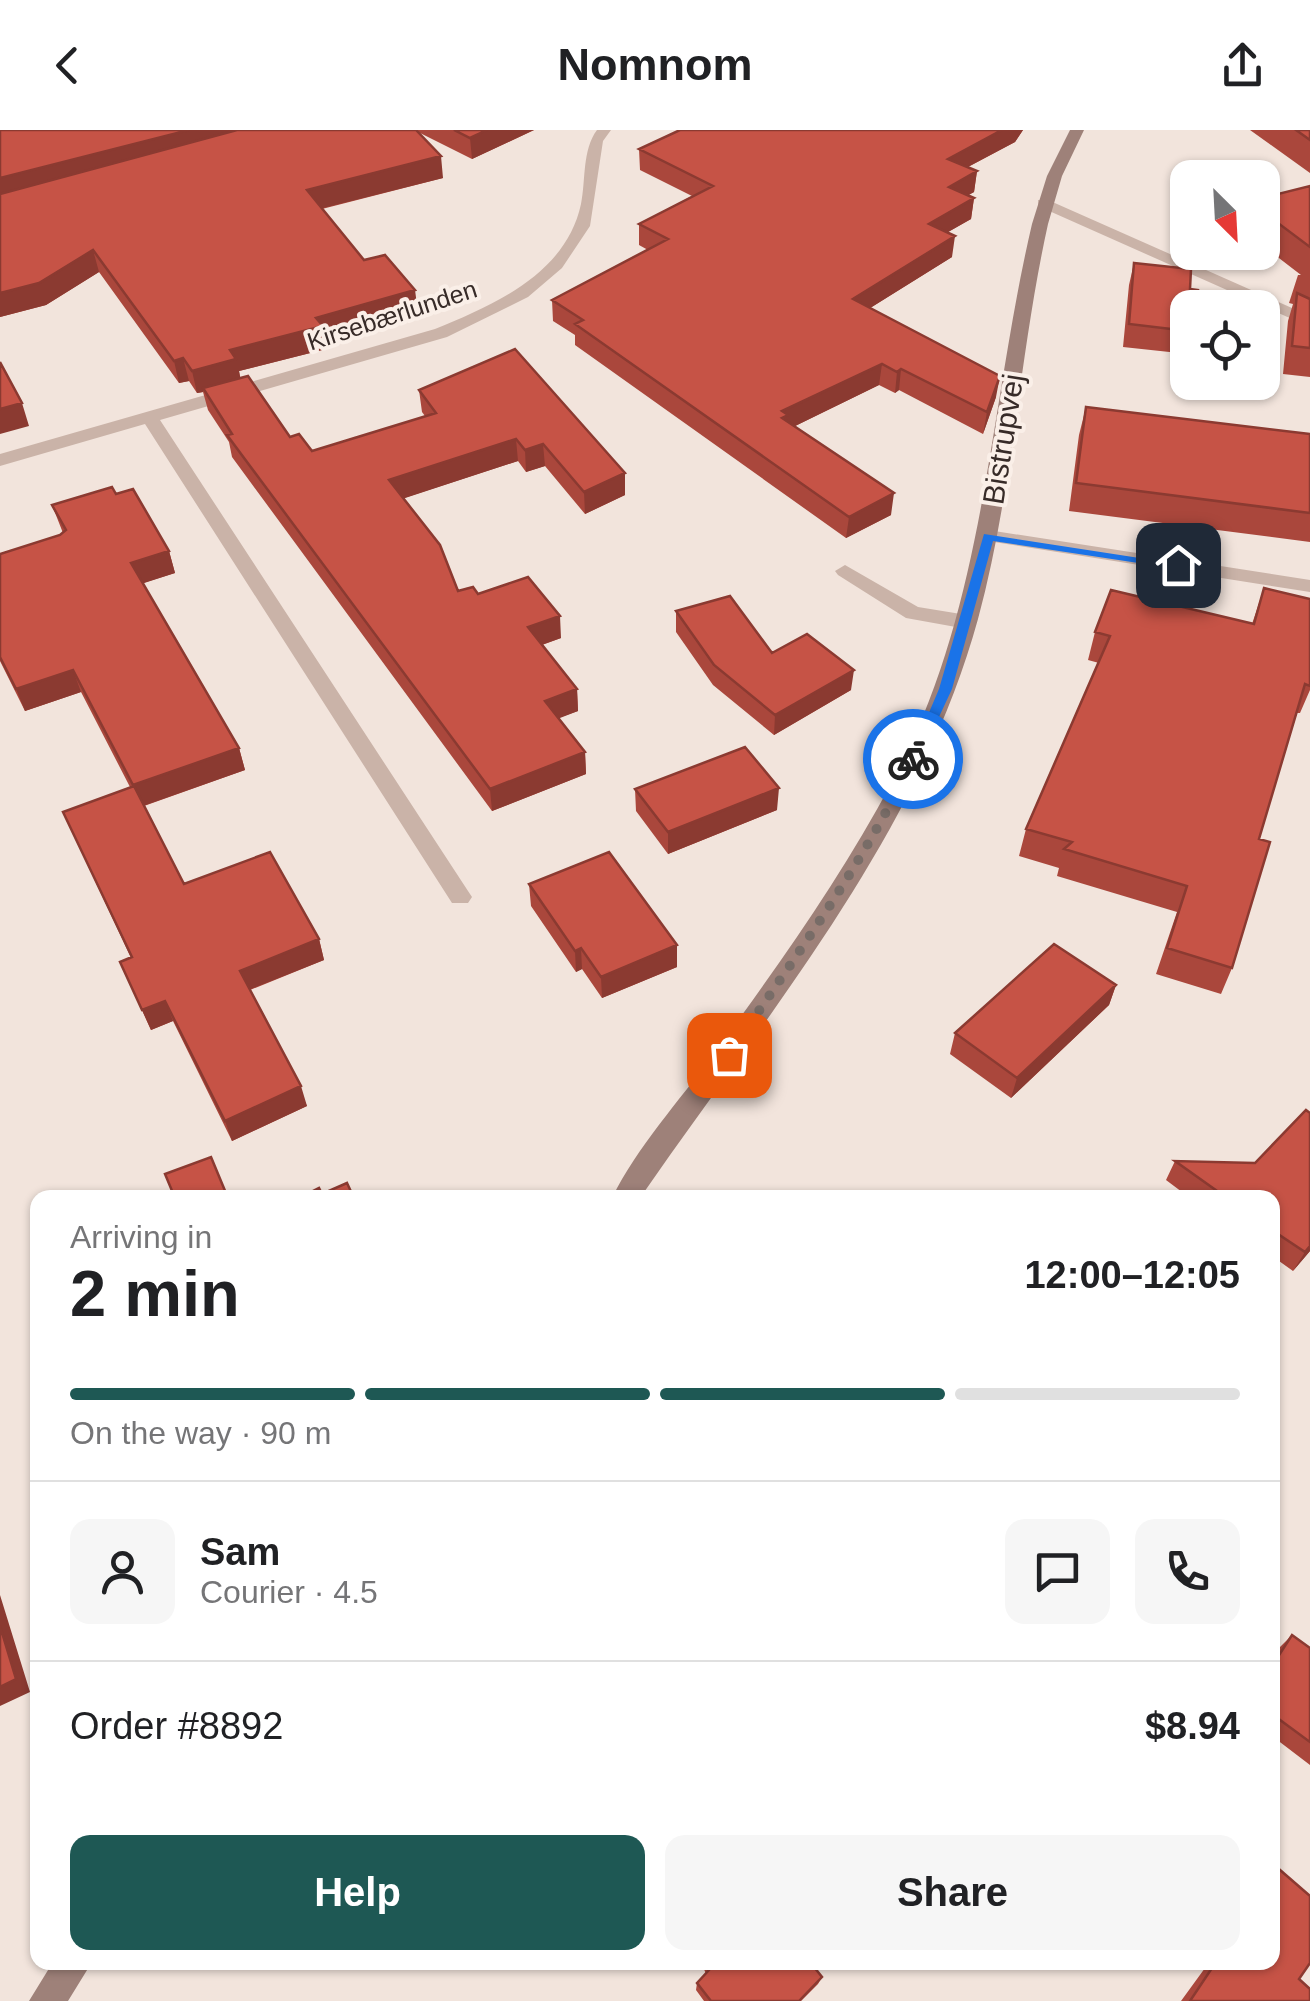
<!DOCTYPE html>
<html lang="en">
<head>
<meta charset="utf-8">
<style>
  :root { --surface:#fff; --page:#f6f6f6; --text:#202124; --muted:#757577; --line:#e0e0e0; --accent:#1e5854 }
  body { margin:0; font-family:Helvetica,sans-serif; background:var(--page); color:var(--text); height:100vh; display:flex; flex-direction:column; font-size:38px; white-space:nowrap }
  * { box-sizing:border-box; margin:0 }
  p { font-size:32px; color:var(--muted) }
  .icon { flex:none; width:55px; height:55px; fill:none; stroke:currentColor; stroke-width:2; stroke-linecap:round; stroke-linejoin:round }
  .map { position:relative; flex:1; overflow:hidden }
  .sheet { position:absolute; left:30px; top:1060px; width:1250px; height:780px; display:flex; flex-direction:column; background:var(--surface); border-radius:20px; box-shadow:0 2px 8px #0004 }
  .sheet>* { flex:none }
  .needle { width:65px; rotate:156deg }
  .controls { position:absolute; left:1170px; top:30px; display:grid; gap:20px }
  .controls a { display:grid; place-items:center; width:110px; height:110px; border-radius:20px; background:var(--surface); box-shadow:0 2px 8px #0004; font-size:50px }
  .pin { position:absolute; display:grid; place-items:center; width:85px; height:85px; color:#fff; margin:-42px; border-radius:20px; box-shadow:0 5px 15px #0006 }
  .courier { position:absolute; display:grid; place-items:center; width:100px; height:100px; margin:-50px; border:8px solid #1a73e8; border-radius:50%; background:#fff; color:#222; box-shadow:0 2px 12px #0007 }
  .head em { font-style:normal; font-weight:700 }
  .head div { display:flex; flex-direction:column-reverse }
  .head { display:flex; align-items:center; justify-content:space-between; height:170px; padding:0 40px }
  h1 { font-size:65px; font-weight:700; line-height:75px }
  .bar { display:grid; grid-template-columns:repeat(4,1fr); gap:15px 10px; align-content:center; height:120px; padding:0 40px }
  .bar i { height:12px; border-radius:8px; background:var(--line) }
  .bar .on { background:var(--accent) }
  .bar p { grid-column:span 4 }
  .line { display:flex; align-items:center; gap:25px; padding:0 40px; border-top:2px solid var(--line) }
  .line div { flex:1 }
  .round { display:grid; place-items:center; flex:none; width:105px; height:105px; border-radius:20px; background:var(--page) }
  .cta { display:flex; gap:20px; margin-top:auto; padding:20px 40px }
  .cta a { flex:1; height:115px; border-radius:20px; background:var(--accent); color:#fff; font-size:40px; font-weight:700; line-height:115px; text-align:center }
  .cta a+a { background:var(--page); color:var(--text) }
  header { display:flex; justify-content:space-between; align-items:center; height:130px; padding:0 40px; background:var(--surface); font-size:45px; font-weight:700 }
  .map>svg:first-child { display:block }
  .lines { fill:none; stroke-linecap:round; stroke-linejoin:round }
  .service { fill:#cab3a8; fill-rule:evenodd }
  .minor { fill:#cab3a8; fill-rule:evenodd }
  .secondary { fill:#9e8179; fill-rule:evenodd }
  .wall { fill:#aa473c }
  .shaded-wall { fill:#8b3a31 }
  .building { fill:#c65346; stroke:#8b3a31; stroke-width:2.5 }
  .route { fill:#1a73e8 }
  .done { stroke:#786c67; stroke-width:10; stroke-dasharray:0 18 }
  .labels { text-anchor:middle; dominant-baseline:central; stroke-width:8; stroke-linejoin:round; paint-order:stroke }
  .far-street-label { font-size:25px; fill:#372b28; stroke:#faefe8 }
  .street-label { font-size:30px; fill:#372b28; stroke:#faefe8 }
</style>
</head>
<body>
<header><svg class="icon" aria-label="back" viewBox="0 0 24 24"><path d="M15 5l-7 7 7 7"/></svg>Nomnom<svg class="icon" aria-label="share" viewBox="0 0 24 24"><path d="M12 15V3M7 8l5-5 5 5M5 13v7h14v-7"/></svg></header>
<div class="map">
<svg width="1310" height="1871" viewBox="0 0 1310 1871">
  <rect width="100%" height="100%" fill="#f2e4dc"/>
  <g class="lines">
    <path class="service" d="M845,435l73,42 49,8 10,7 -10,7 -61,-11 -68,-43 -3,-4z"/>
    <path class="minor" d="M597,0h14l-8,11 -13,85 -28,42 -34,29 -81,40 -287,83 308,471 4,6 -4,6h-16l-307,-479 -145,42v-12l435,-125c59,-24 131,-55 146,-125 5,-24 1,-54 16,-74z
      M1038,70h10l262,116v11l-272,-121z
      M988,400l322,50v12l-329,-52v-8z"/>
    <path class="secondary" d="M1070,0h14l-22,46 -14,48c-29,131 -35,266 -70,395 -60,218 -212,396 -338,579h-28c25,-51 68,-98 101,-143 64,-88 128,-177 179,-273 94,-174 96,-370 140,-558l15,-48z
      M53,1832h39l-24,39h-39z"/>
  </g>
  <path class="wall" d="M0,0h534l-62,29 -56,-28 27,47 -121,31 42,51 54,52 -93,27 1,10 -87,22 1,7 50,59 22,14 113,-35 -3,-4 -3,-22 96,-41 110,146 -40,19 -40,-48 -19,6 -8,-11 -114,37 54,93 20,3 83,44 -19,7 35,44 1,22 -20,7 27,34 1,22 -94,37 -260,-354 -3,-15 -21,-32 -5,-18 -6,1 -8,-12 -10,2 -80,-111 -53,33 -46,12z
    M680,0h343l-8,12 -47,25 9,4 -3,21 -6,3 6,3 -3,21 -23,13 4,25 -82,51 126,89 -13,37 -84,-44 -4,3 -16,-8 -84,41 96,89 -45,23 -271,-193v-10l-22,-14 -1,-21 96,-50 -9,-5v-21l53,-28 -52,-26 -1,-21z
    M1250,0h60v43z
    M1310,56v191l-27,-3 5,-53 5,-17 -4,-1 9,-28h3l-39,-30v-47z
    M1134,133l54,45v46l-65,-7 6,-62z
    M1086,277l224,27v108l-241,-31 10,-76z
    M116,364l53,57 6,22 -32,10 96,165 6,22 -101,36 40,78 135,55 5,21 -74,30 57,116 -75,35 -59,-120 -22,9 -31,-68 11,-4 -68,-146 67,-25 -49,-95 -56,19 -25,-50v-107l60,-19 3,-2 -11,-28z
    M1264,458l46,11v91l-10,23h-3l-38,126 -27,129 -11,26 -65,-20 21,-62 -120,-36 2,-8 -40,-12 7,-27 73,-166 -11,-3 7,-28 157,-8z
    M676,481l96,42 79,37 -77,45 -61,-50 -37,-53z
    M635,659l142,21 -109,44 -32,-43z
    M529,754l148,61v22l-75,31 -20,-29 -6,3 -45,-66z
    M1116,855l-7,20 -98,93 -61,-44 5,-21z
    M1310,983v138l-17,20 -21,-15v-58h-82l-24,-18 9,-19 80,2z
    M1292,1505l18,13v117l-38,-29v-78l7,-10z
    M701,1832h109l12,15 -4,7 -17,17h-97l-8,-11 1,-7 9,-9z
    M1199,1832h73l27,17 11,22h-129l24,-33z"/>
  <path class="shaded-wall" d="M189,0h88l-277,71v-23z
    M487,0h47l-62,29 -2,-21z
    M1002,0h21l-8,12 -70,37 3,-20z
    M441,26l2,22 -132,33 -4,-21z
    M977,41l-3,21 -28,16 3,-21z
    M974,68l-3,21 -44,25 2,-20z
    M955,106l-3,21 -101,63 2,-21z
    M93,120l6,22 -53,33 -46,12v-24z
    M415,160l3,22 -93,27 1,10 -87,22 2,10 -38,7v4l-6,1 -5,-22 38,-21 86,-32z
    M183,228l6,23 -10,2 -5,-22z
    M882,234l-3,21 -92,45 -1,6 -4,-25z
    M901,239l-2,21 -4,3 2,-21z
    M1000,246l-4,21 -13,37 4,-22z
    M22,273l7,23 -29,8v-25z
    M516,309l2,22 -125,41 -4,-22z
    M543,314l2,22 -19,6 -1,-22z
    M625,343v22l-40,19 -1,-22z
    M894,363l-3,22 -45,23 3,-21z
    M169,421l6,22 -37,12 -7,-22z
    M560,486l1,22 -31,11 -2,-22z
    M73,540l8,22 -56,19 -9,-22z
    M854,540l-3,20 -77,45 1,-20z
    M577,559l1,22 -31,12 -2,-22z
    M239,618l6,22 -105,37 -7,-22z
    M585,622l1,22 -94,37 -2,-22z
    M779,658l-2,22 -109,44v-22z
    M319,809l5,21 -78,31 -6,-20z
    M677,815v22l-75,31 -1,-21z
    M581,818l1,21 -6,3 -1,-21z
    M1116,855l-7,20 -98,93 6,-20z
    M165,871l8,20 -22,9 -9,-20z
    M301,956l6,20 -75,35 -7,-20z
    M1310,1116v5l-17,20 12,-19z
    M0,1465l30,97 -30,14z"/>
  <path class="building" d="M0,0h189l-189,48z
    M237,0h179l25,26 -134,34 57,70 21,-5 30,35 -99,28 7,8 -93,24 6,9 -44,12 -9,-13 -9,3 -81,-111 -54,33 -39,10v-99z
    M454,0h33l-17,8z
    M680,0h322l-54,29 29,12 -28,16 25,11 -45,26 26,12 -102,63 147,77 -13,36 -86,-43 -4,3 -15,-8 -100,47 6,4 -6,3 112,75 -45,24 -274,-193 8,-4 -31,-20 116,-61 -29,-15 74,-38 -74,-37z
    M1296,0h14v10z
    M1310,56v61l-48,-36v-13z
    M1134,133l57,6 -1,20 8,1 -1,18h-9v23l-59,-7z
    M1297,163l13,6v49l-18,-2z
    M515,219l110,124 -41,19 -41,-48 -18,6 -9,-11 -127,41 51,65 18,46 15,-4 5,7 50,-17 32,39 -32,11 49,62 -32,12 40,51 -95,37 -263,-354 5,-1 -29,-46 45,-12 42,61 9,-3 13,17 124,-38 -17,-23z
    M0,232l22,41 -22,6z
    M1086,277l224,27v79l-234,-30z
    M112,357l4,7 17,-5 36,62 -38,12 108,185 -106,37 -60,-115 -57,19 -16,-32v-103l60,-19 6,-5 -14,-25z
    M1264,458l46,11v87l-5,-2 -46,155 11,3 -38,126 -65,-20 20,-62 -123,-37 8,-7 -46,-13 84,-193 -15,-4 16,-42 143,34z
    M730,466l42,57 35,-19 47,36 -79,45 -61,-50 -38,-54z
    M745,617l34,41 -111,44 -33,-43z
    M134,656l50,98 86,-32 49,87 -79,32 61,115 -76,35 -60,-120 -23,9 -22,-48 12,-5 -69,-145z
    M609,722l68,93 -76,32 -20,-29 -6,3 -46,-67z
    M1054,814l62,41 -99,93 -62,-45z
    M1306,980l4,3v133l-5,6 -33,-22v-32h-45l-52,-37 80,2z
    M211,1027l17,41h-53l-10,-24z
    M347,1053l7,15h-55l20,-10 3,6z
    M0,1496l16,53 -16,8z
    M1292,1505l18,13v94l-38,-28v-48z
    M1272,1733l38,33v67l-11,16 11,10v12h-120l26,-39h56z
    M706,1832h104l12,15 -23,24h-88l-14,-18 12,-13z"/>
  <path class="route" d="M984,404l201,31 -7,4 -185,-28 -41,148 -34,73h-10l31,-73z"/>
  <g class="lines">
    <path class="done" d="M729,925c65,-97 134,-190 184,-296"/>
  </g>
  <g class="labels">
    <g class="far-street-label">
      <text transform="translate(392 185) rotate(-18)">Kirsebærlunden</text>
    </g>
    <g class="street-label">
      <text transform="translate(1003 309) rotate(-81)">Bistrupvej</text>
    </g>
  </g>
</svg>
<div class="controls">
<a><svg class="needle" viewBox="-14 -14 28 28"><path d="M0-13l5 13h-10z" fill="#e53935"/><path d="M0 13l5-13h-10z" fill="#757577"/></svg></a>
<a><svg class="icon" aria-label="locate" viewBox="0 0 24 24"><circle cx="12" cy="12" r="6"/><path d="M12 2v4M12 18v4M2 12h4M18 12h4"/></svg></a>
</div>
<div class="pin" style="left:729px;top:925px;background:#ea580c"><svg class="icon" aria-label="bag" viewBox="0 0 24 24"><path d="M5 8h14l-1 12H6zM9 8a3 3 0 0 1 6 0"/></svg></div>
<div class="pin" style="left:1178px;top:435px;background:#1f2937"><svg class="icon" aria-label="home" viewBox="0 0 24 24"><path d="M3 11l9-7 9 7M6 9v11h12V9"/></svg></div>
<div class="courier" style="left:913px;top:629px"><svg class="icon" aria-label="bike" viewBox="0 0 24 24"><circle cx="6" cy="16" r="4"/><circle cx="18" cy="16" r="4"/><path d="M6 16l4-8h5l3 8M10 8l3 8H6M13 5h3"/></svg></div>
<section class="sheet">
<div class="head"><div><h1>2 min</h1><p>Arriving in</p></div><em>12:00–12:05</em></div>
<div class="bar"><i class="on"></i><i class="on"></i><i class="on"></i><i></i><p>On the way · 90 m</p></div>
<div class="line" style="height:180px"><a class="round"><svg class="icon" aria-label="person" viewBox="0 0 24 24"><circle cx="12" cy="8" r="4"/><path d="M4 21q1-7 8-7t8 7"/></svg></a><div><b>Sam</b><p>Courier · 4.5</p></div><a class="round"><svg class="icon" aria-label="chat" viewBox="0 0 24 24"><path d="M4 5h16v11H9l-5 4z"/></svg></a><a class="round"><svg class="icon" aria-label="phone" viewBox="0 0 24 24"><path d="M5 4h4l2 5-3 2q2 4 5 5l2-3 5 2v4C11 20 4 13 5 4z"/></svg></a></div>
<div class="line" style="height:130px"><div>Order #8892</div><b>$8.94</b></div>
<div class="cta"><a>Help</a><a>Share</a></div>
</section>
</div>
</body>
</html>
